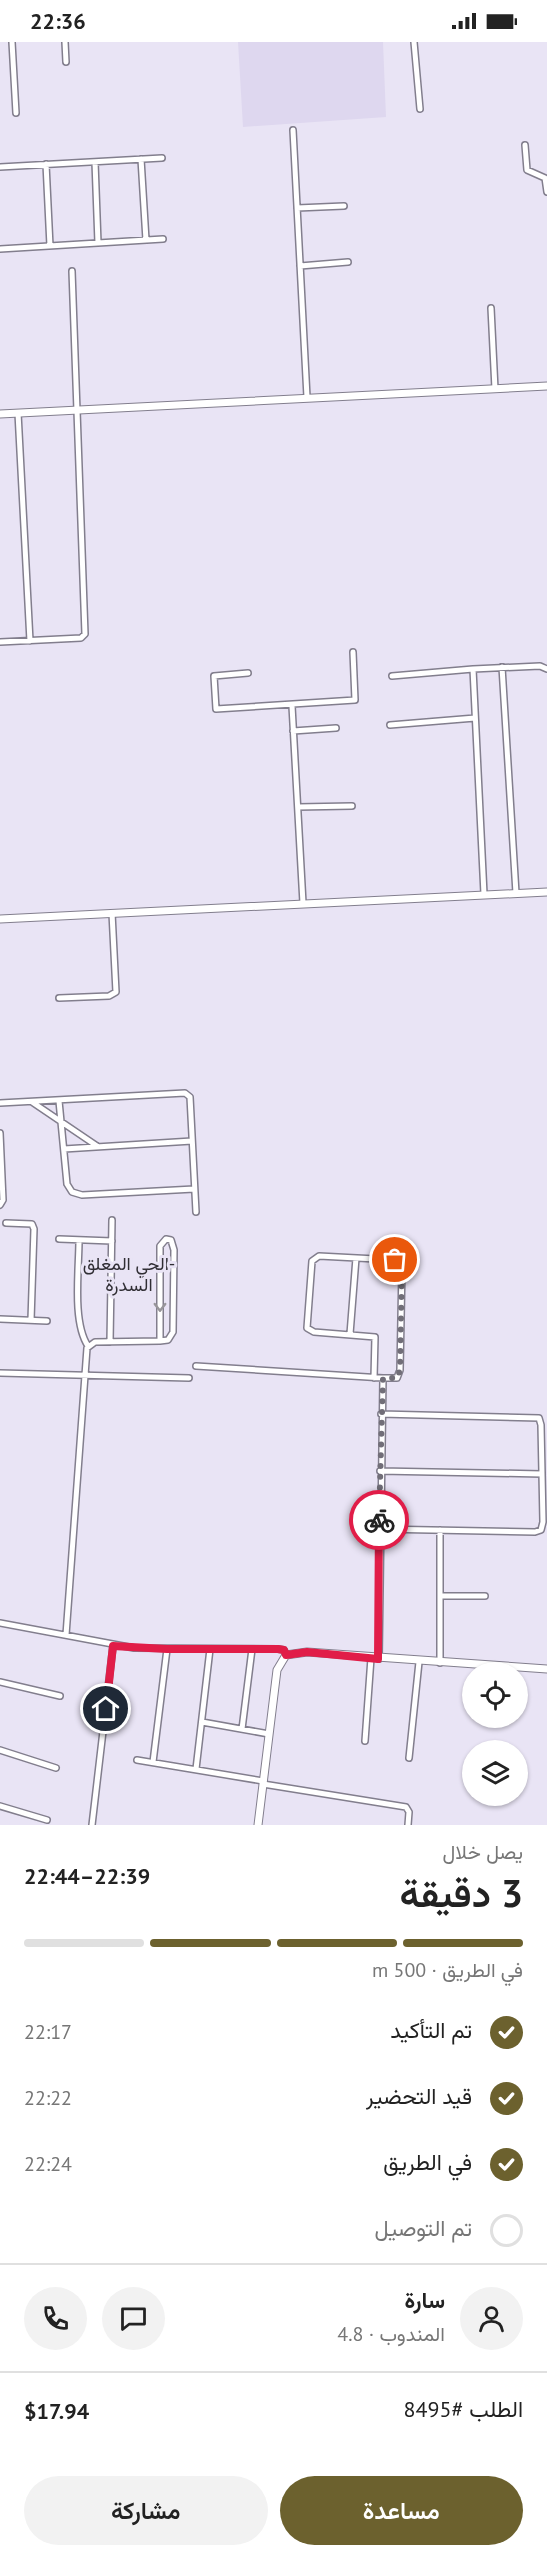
<!DOCTYPE html>
<html lang="ar">
<head>
<meta charset="utf-8">
<style>
  :root { --surface:#fff; --page:#f2f2f2; --text:#222; --muted:#767676; --line:#e0e0e0; --accent:#6c612e }
  body { margin:0; font-family:"PT Sans",Vazirmatn,sans-serif; background:var(--page); color:var(--text); direction:rtl; height:100vh; display:flex; flex-direction:column; font-size:22px; white-space:nowrap }
  * { box-sizing:border-box; margin:0 }
  p { font-size:20px; color:var(--muted) }
  .icon { flex:none; width:33px; height:33px; fill:none; stroke:currentColor; stroke-width:2; stroke-linecap:round; stroke-linejoin:round }
  .map { position:relative; height:1783px; overflow:hidden; direction:ltr }
  .sheet { display:flex; flex-direction:column; background:var(--surface); flex:1 }
  .sheet>* { flex:none }
  .controls { position:absolute; left:462px; top:1620px; display:grid; gap:12px }
  .controls a { display:grid; place-items:center; width:66px; height:66px; border-radius:50%; background:var(--surface); box-shadow:0 2px 4px #0004; font-size:30px }
  .pin { position:absolute; display:grid; place-items:center; width:51px; height:51px; color:#fff; margin:-26px; border:3px solid #fff; border-radius:50%; box-shadow:0 2px 6px #0007 }
  .courier { position:absolute; display:grid; place-items:center; width:60px; height:60px; margin:-30px; border:4px solid #e11d48; border-radius:50%; background:#fff; color:#222; box-shadow:0 2px 8px #0007 }
  .head em { font-style:normal; font-weight:600 }
  .head div { display:flex; flex-direction:column-reverse }
  .head { display:flex; align-items:center; justify-content:space-between; height:102px; padding:0 24px }
  h1 { font-size:39px; font-weight:600; line-height:45px }
  .bar { display:grid; grid-template-columns:repeat(4,1fr); gap:9px 6px; align-content:center; height:72px; padding:0 24px }
  .bar i { height:8px; border-radius:4px; background:var(--line) }
  .bar .selected { background:var(--accent) }
  .bar p { grid-column:span 4 }
  .line { display:flex; align-items:center; gap:15px; padding:0 24px; border-top:2px solid var(--line) }
  .line div { flex:1 }
  .round { display:grid; place-items:center; flex:none; width:63px; height:63px; border-radius:32px; background:var(--page) }
  ol { padding:0 24px; list-style:none }
  li { display:flex; align-items:center; gap:18px; height:66px }
  li p { margin-inline-start:auto }
  li .icon { padding:6px; border-radius:50%; background:var(--accent); color:#fff; stroke-width:4 }
  li:last-child { color:var(--muted) }
  li i { width:33px; height:33px; border:3px solid var(--line); border-radius:50% }
  .cta { display:flex; gap:12px; margin-top:auto; padding:12px 24px }
  .cta a { flex:1; height:69px; border-radius:36px; background:var(--accent); color:#fff; font-size:24px; font-weight:600; line-height:69px; text-align:center }
  .cta a+a { background:var(--page); color:var(--text) }
  .status { display:flex; justify-content:space-between; align-items:center; height:42px; padding:0 30px; background:var(--surface); direction:ltr }
  .status svg { height:16px; fill:currentColor }
  .map>svg:first-child { display:block }
  .built { fill:#ded7ef }
  .lines { fill:none; stroke-linecap:round; stroke-linejoin:round }
  .minor-casing { stroke:#827e8d; stroke-width:8 }
  .tertiary-casing { stroke:#827e8d; stroke-width:9 }
  .minor { stroke:#fff; stroke-width:5 }
  .tertiary { stroke:#fff; stroke-width:7 }
  .oneway { stroke:#98969a }
  .done { stroke:#716e78; stroke-width:6; stroke-dasharray:0 10.8 }
  .route { stroke:#e11d48; stroke-width:8 }
  .labels { text-anchor:middle; dominant-baseline:central; stroke-width:6; stroke-linejoin:round; paint-order:stroke }
  .neighbourhood-label { font-size:18px; fill:#302e34; stroke:#e9e4f5 }
</style>
</head>
<body>
<div class="status"><b>22:36</b><svg viewBox="0 0 49 12"><path d="M0 12V9h3v3zM5 12V6h3v6zM10 12V3h3v9zM15 12V0h3v12zM26 1h20v11H26zM47 4h2v5h-2z"/></svg></div>
<div class="map">
<svg width="547" height="1783" viewBox="0 0 547 1783">
  <rect width="100%" height="100%" fill="#e9e4f5"/>
  <path class="built" d="M238,0h145l3,75 -143,10z"/>
  <g class="lines">
    <g class="minor-casing">
      <path id="minor" d="M12,0l4,71
        M65,0l1,20
        M414,0l6,67
        M293,88l14,267
        M525,103l2,25 18,8 2,14
        M141,117l5,81
        M95,120l3,81
        M46,122l4,82
        M0,125l162,-9
        M297,166l47,-2
        M0,207l163,-10
        M300,224l48,-4
        M491,266l4,81
        M18,371l12,228
        M0,600l81,-4 4,-4 -13,-363
        M502,625l14,226
        M248,631l-34,3 2,33 139,-9 -2,-48
        M392,634l81,-7
        M292,664l11,197
        M390,683l85,-7
        M293,689l43,-3
        M298,765l54,-1
        M484,852l-11,-225 67,-3 7,3
        M59,956l50,-2 7,-4 -4,-79
        M59,1059l8,83 5,8 10,3 112,-6
        M32,1060l65,44
        M0,1061l185,-10 5,4 6,115
        M0,1091l3,67 -3,5
        M64,1107l128,-8
        M6,1181l26,1 2,5 -3,91
        M59,1197l53,2
        M79,1198c0,30 -7,82 9,106
        M0,1277l47,2
        M350,1292l6,-76
        M110,1300l2,-122
        M196,1324l187,12h14l3,-8 2,-103 -7,-7 -76,-4 -7,5 -5,67 7,4 61,5 -1,41
        M0,1331l189,5
        M380,1429l162,3
        M379,1487l156,3 6,-2 2,-8 -2,-97 -2,-7 -158,-4
        M440,1488v133
        M440,1554h45
        M0,1581l134,25 144,1 6,1 2,5
        M66,1593l21,-287 8,-6 65,-1 8,-1 5,-8 1,-82 -3,-10 -5,-1 -6,7v95
        M379,1617l4,-281
        M0,1640l60,14
        M202,1680l67,12
        M242,1687l10,-80
        M365,1699l6,-83
        M0,1708l56,18
        M409,1716l10,-96
        M137,1718l126,21
        M153,1720l14,-113
        M196,1727l14,-120
        M263,1742l143,23 3,5 -1,13
        M0,1764l47,14
        M92,1783l21,-179"/>
    </g>
    <g class="tertiary-casing">
      <path id="tertiary" d="M0,372l547,-28
        M0,877l547,-27
        M258,1783l19,-155 9,-15 21,-3 240,17"/>
    </g>
    <use href="#minor" class="minor"/>
    <use href="#tertiary" class="tertiary"/>
  </g>
  <defs><path id="oneway-chevron" d="M-2-3.5L2.5 0L-2 3.5" fill="none" stroke-width="1.6" stroke-linecap="round" stroke-linejoin="round" transform="scale(1.5)"/></defs>
  <use class="oneway" href="#oneway-chevron" transform="translate(160 1265) rotate(90)"/>
  <g class="lines">
    <path class="done" d="M379,1478l4,-142h14l3,-8 2,-103 -7,-7"/>
    <path class="route" d="M106,1667l7,-63 54,3h111l6,1 2,5 21,-3 71,7 1,-139"/>
  </g>
  <g class="labels">
    <g class="neighbourhood-label">
      <text x="129" y="1221">الحي المغلق-<tspan x="129" dy="21">السدرة</tspan></text>
    </g>
  </g>
</svg>
<div class="controls">
<a><svg class="icon" aria-label="locate" viewBox="0 0 24 24"><circle cx="12" cy="12" r="6"/><path d="M12 2v4M12 18v4M2 12h4M18 12h4"/></svg></a>
<a><svg class="icon" aria-label="layers" viewBox="0 0 24 24"><path d="M12 4l9 5-9 5-9-5zM3 14l9 5 9-5"/></svg></a>
</div>
<div class="pin" style="left:395px;top:1218px;background:#ea580c"><svg class="icon" aria-label="bag" viewBox="0 0 24 24"><path d="M5 8h14l-1 12H6zM9 8a3 3 0 0 1 6 0"/></svg></div>
<div class="pin" style="left:106px;top:1667px;background:#1f2937"><svg class="icon" aria-label="home" viewBox="0 0 24 24"><path d="M3 11l9-7 9 7M6 9v11h12V9"/></svg></div>
<div class="courier" style="left:379px;top:1478px"><svg class="icon" aria-label="bike" viewBox="0 0 24 24"><circle cx="6" cy="16" r="4"/><circle cx="18" cy="16" r="4"/><path d="M6 16l4-8h5l3 8M10 8l3 8H6M13 5h3"/></svg></div>
</div>
<section class="sheet">
<div class="head"><div><h1>3 دقيقة</h1><p>يصل خلال</p></div><em>22:39–22:44</em></div>
<div class="bar"><i class="selected"></i><i class="selected"></i><i class="selected"></i><i></i><p>في الطريق · 500 m</p></div>
<ol>
<li><svg class="icon" aria-label="check" viewBox="0 0 24 24"><path d="M5 12l5 5 9-10"/></svg>تم التأكيد<p>22:17</p></li>
<li><svg class="icon" aria-label="check" viewBox="0 0 24 24"><path d="M5 12l5 5 9-10"/></svg>قيد التحضير<p>22:22</p></li>
<li><svg class="icon" aria-label="check" viewBox="0 0 24 24"><path d="M5 12l5 5 9-10"/></svg>في الطريق<p>22:24</p></li>
<li><i></i>تم التوصيل</li>
</ol>
<div class="line" style="height:108px"><a class="round"><svg class="icon" aria-label="person" viewBox="0 0 24 24"><circle cx="12" cy="8" r="4"/><path d="M4 21q1-7 8-7t8 7"/></svg></a><div><b>سارة</b><p>المندوب · 4.8</p></div><a class="round"><svg class="icon" aria-label="chat" viewBox="0 0 24 24"><path d="M4 5h16v11H9l-5 4z"/></svg></a><a class="round"><svg class="icon" aria-label="phone" viewBox="0 0 24 24"><path d="M5 4h4l2 5-3 2q2 4 5 5l2-3 5 2v4C11 20 4 13 5 4z"/></svg></a></div>
<div class="line" style="height:78px"><div>الطلب #8495</div><b>$17.94</b></div>
<div class="cta"><a>مساعدة</a><a>مشاركة</a></div>
</section>
</body>
</html>
